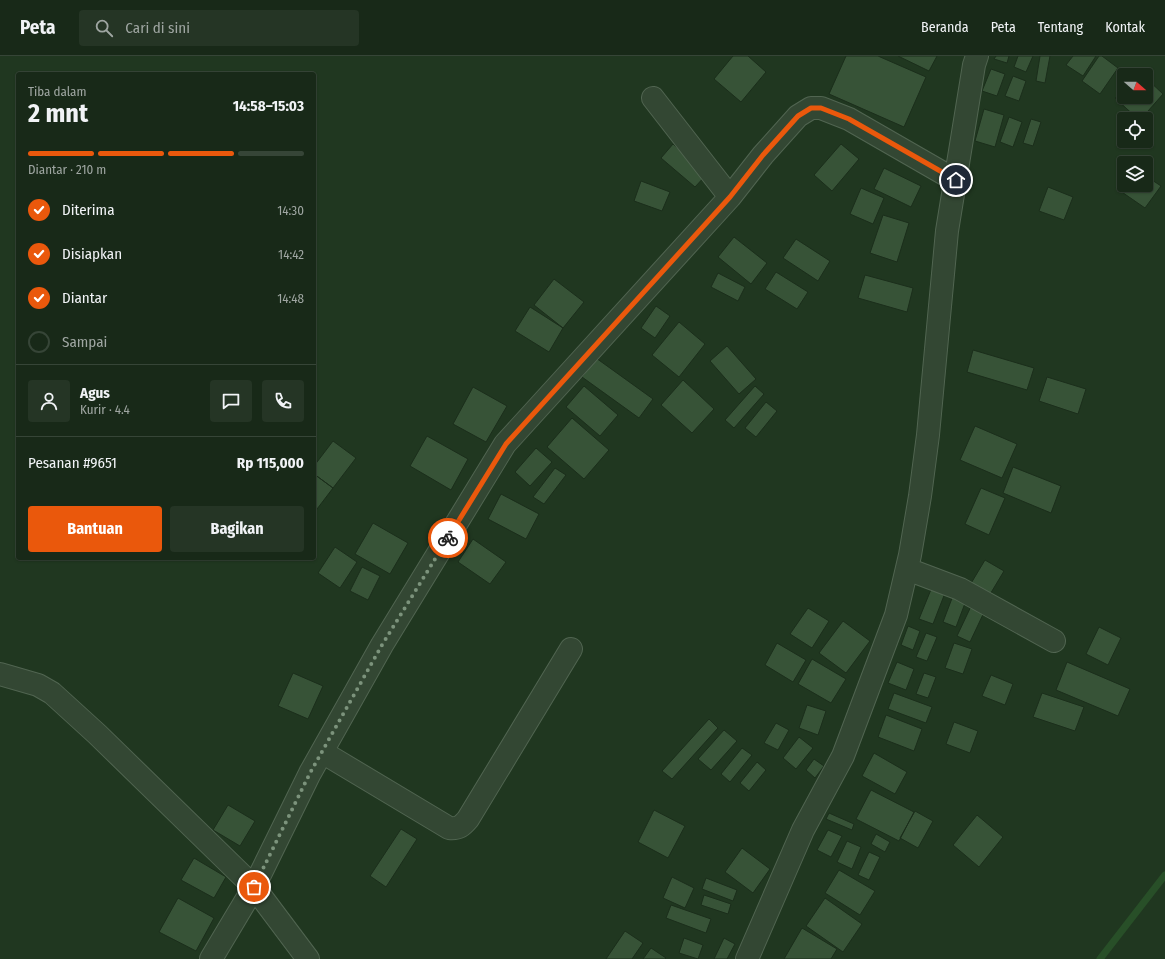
<!DOCTYPE html>
<html lang="id">
<head>
<meta charset="utf-8">
<style>
  :root { --surface:#182918; --page:#253525; --text:#f1f3f6; --muted:#9fa6a2; --line:#364537; --accent:#ea580c }
  body { margin:0; font-family:"Fira Sans Condensed",sans-serif; background:var(--page); color:var(--text); height:100vh; display:flex; flex-direction:column; font-size:15px; white-space:nowrap }
  * { box-sizing:border-box; margin:0 }
  p { font-size:13px; color:var(--muted) }
  .icon { flex:none; width:22px; height:22px; fill:none; stroke:currentColor; stroke-width:2; stroke-linecap:round; stroke-linejoin:round }
  .map { position:relative; flex:1; overflow:hidden }
  .side { position:absolute; left:16px; top:16px; width:300px; height:488px; display:flex; flex-direction:column; background:var(--surface); border-radius:4px; box-shadow:0 1px 3px #0004,0 0 0 1px var(--line) }
  .side>* { flex:none }
  .needle { width:26px; rotate:110deg }
  .fabs { position:absolute; left:1117px; top:12px; display:grid; gap:8px }
  .fabs a { display:grid; place-items:center; width:36px; height:36px; border-radius:4px; background:var(--surface); box-shadow:0 1px 3px #0004,0 0 0 1px var(--line); font-size:20px }
  .pin { position:absolute; display:grid; place-items:center; width:34px; height:34px; color:#fff; margin:-17px; border:2px solid #fff; border-radius:50%; box-shadow:0 1px 4px #0007 }
  .courier { position:absolute; display:grid; place-items:center; width:40px; height:40px; margin:-20px; border:3px solid #ea580c; border-radius:50%; background:#fff; color:#222; box-shadow:0 1px 5px #0007 }
  .summary em { font-style:normal; font-weight:700 }
  .summary div { display:flex; flex-direction:column-reverse }
  .summary { display:flex; align-items:center; justify-content:space-between; height:68px; padding:0 12px }
  h1 { font-size:26px; font-weight:700; line-height:30px }
  .bar { display:grid; grid-template-columns:repeat(4,1fr); gap:6px 4px; align-content:center; height:48px; padding:0 12px }
  .bar i { height:5px; border-radius:3px; background:var(--line) }
  .bar .active { background:var(--accent) }
  .bar p { grid-column:span 4 }
  .line { display:flex; align-items:center; gap:10px; padding:0 12px; border-top:1px solid var(--line) }
  .line div { flex:1 }
  .round { display:grid; place-items:center; flex:none; width:42px; height:42px; border-radius:4px; background:var(--page) }
  ol { padding:0 12px; list-style:none }
  li { display:flex; align-items:center; gap:12px; height:44px }
  li p { margin-inline-start:auto }
  li .icon { padding:4px; border-radius:50%; background:var(--accent); color:#fff; stroke-width:4 }
  li:last-child { color:var(--muted) }
  li i { width:22px; height:22px; border:2px solid var(--line); border-radius:50% }
  .primary-button { display:flex; gap:8px; margin-top:auto; padding:8px 12px }
  .primary-button a { flex:1; height:46px; border-radius:4px; background:var(--accent); color:#fff; font-size:16px; font-weight:700; line-height:46px; text-align:center }
  .primary-button a+a { background:var(--page); color:var(--text) }
  header { display:flex; align-items:center; gap:24px; box-sizing:border-box; height:56px; padding:0 20px; background:var(--surface); border-bottom:1px solid var(--line) }
  header strong { font-size:19px }
  nav { display:flex; gap:22px; margin-inline-start:auto; font-size:14px }
  .search { width:280px; height:36px; background:var(--page); display:flex; align-items:center; gap:10px; box-sizing:border-box; padding:0 14px; border-radius:4px; color:var(--muted); font-size:15px }
  .map>svg:first-child { display:block }
  .lines { fill:none; stroke-linecap:round; stroke-linejoin:round }
  .stream { stroke:#284f28; stroke-width:7 }
  .building { fill:#375337; stroke:#1b2e1b }
  .minor-casing { stroke:#516551; stroke-width:24 }
  .minor { stroke:#334733; stroke-width:22 }
  .done { stroke:#7c937c; stroke-width:4; stroke-dasharray:0 7.2 }
  .route { stroke:#ea580c; stroke-width:5 }
</style>
</head>
<body>
<header>
<strong>Peta</strong>
<div class="search"><svg class="icon" aria-label="search" viewBox="0 0 24 24"><circle cx="10" cy="10" r="6"/><path d="M15 15l6 6"/></svg>Cari di sini</div>
<nav><a>Beranda</a><a>Peta</a><a>Tentang</a><a>Kontak</a></nav>
</header>
<div class="map">
<svg width="1165" height="903" viewBox="0 0 1165 903">
  <rect width="100%" height="100%" fill="#203720"/>
  <g class="lines">
    <path class="stream" d="M1100,903l65,-84"/>
  </g>
  <path class="building" d="M733,0h15l18,16 -25,30 -27,-23z
    M846,0h32l48,21 -22,50 -75,-33z
    M898,0h39l-8,15z
    M996,0h13l-2,7 -13,-4z
    M1018,0h15l-7,16 -12,-5z
    M1040,0h10l-5,27 -9,-2z
    M1073,0h23l-13,20 -17,-11z
    M1099,0h3l16,12 -18,26 -18,-13z
    M991,13l14,5 -8,22 -15,-5z
    M1013,20l13,5 -7,20 -14,-5z
    M1146,22l17,16 -22,25h-3l-23,-21 9,-9v8h22z
    M984,53l20,6 -9,32 -20,-6z
    M1009,61l13,5 -9,25 -13,-5z
    M1031,63l10,3 -8,24 -10,-3z
    M673,88l34,30 -12,13 -34,-29z
    M841,88l18,15 -27,32 -18,-16z
    M884,112l37,18 -10,21 -37,-18z
    M1146,120l15,10 -16,22 -29,-20 8,-11v8h22z
    M641,125l29,11 -8,19 -28,-10z
    M1048,131l25,10 -9,23 -25,-9z
    M861,132l23,10 -11,26 -23,-10z
    M883,159l26,8 -12,39 -27,-9z
    M734,181l33,26 -16,21 -33,-27z
    M796,183l34,22 -12,20 -35,-23z
    M776,216l32,20 -11,17 -32,-20z
    M718,217l27,14 -7,14 -27,-14z
    M865,219l48,13 -6,24 -49,-14z
    M554,223l30,23 -21,26 -29,-23z
    M656,250l14,10 -15,22 -14,-10z
    M530,251l33,21 -14,24 -34,-21z
    M679,266l26,22 -26,33 -27,-22z
    M727,290l29,33 -17,15 -29,-33z
    M973,294l61,18 -7,22 -60,-18z
    M596,302l57,41 -14,19 -57,-41z
    M1047,321l39,12 -8,25 -39,-13z
    M683,324l31,29 -22,24 -31,-28z
    M584,330l34,29 -18,21 -34,-29z
    M755,330l9,8 -30,34 -9,-8z
    M473,331l34,19 -21,36 -33,-18z
    M766,346l11,9 -21,26 -11,-9z
    M572,362l37,32 -25,29 -37,-32z
    M975,370l42,18 -15,34 -42,-18z
    M427,380l41,23 -17,31 -41,-24z
    M333,385l23,17 -23,30 -19,-14v-8z
    M536,392l16,14 -22,24 -15,-14z
    M1013,411l48,19 -10,27 -48,-20z
    M555,412l11,7 -22,29 -11,-7z
    M314,418l19,14 -19,25z
    M981,432l24,10 -16,37 -24,-11z
    M501,438l38,20 -13,25 -38,-20z
    M373,467l35,20 -18,31 -35,-20z
    M473,483l33,23 -16,22 -32,-22z
    M335,491l22,15 -17,26 -22,-15z
    M985,504l19,11 -15,25 -19,-11z
    M362,511l18,9 -12,24 -18,-9z
    M932,531l13,6 -12,31 -14,-5z
    M954,537l13,5 -11,29 -13,-5z
    M974,544l13,6 -17,36 -13,-6z
    M808,552l21,13 -17,27 -22,-14z
    M843,565l27,20 -24,32 -27,-20z
    M908,570l12,5 -7,19 -12,-5z
    M1099,571l22,11 -13,27 -22,-11z
    M926,577l11,4 -10,24 -11,-4z
    M777,587l29,17 -13,22 -28,-17z
    M954,587l18,6 -9,25 -18,-6z
    M812,603l34,20 -15,24 -33,-19z
    M897,606l17,7 -8,21 -18,-7z
    M1067,606l63,27 -12,27 -62,-26z
    M293,617l30,13 -15,33 -30,-13z
    M924,617l12,4 -8,21 -12,-4z
    M991,619l22,9 -8,21 -23,-9z
    M894,637l38,14 -6,16 -38,-14z
    M1042,637l42,14 -9,24 -42,-14z
    M807,649l19,6 -8,24 -19,-7z
    M886,659l36,14 -8,22 -36,-14z
    M709,663l9,9 -46,51 -10,-8z
    M954,666l24,9 -8,22 -24,-9z
    M776,667l13,7 -11,20 -14,-7z
    M724,674l13,11 -26,29 -13,-11z
    M799,681l14,11 -17,21 -13,-11z
    M742,692l10,7 -22,27 -9,-8z
    M874,697l33,19 -12,22 -33,-18z
    M814,703l10,7 -9,12 -9,-8z
    M757,706l9,8 -17,21 -9,-8z
    M871,734l43,22 -15,29 -43,-22z
    M228,749l27,16 -15,25 -27,-16z
    M654,754l31,16 -17,32 -30,-16z
    M915,755l18,10 -15,27 -18,-10z
    M829,757l25,11 -2,6 -26,-11z
    M977,759l26,22 -24,30 -26,-22z
    M401,773l16,10 -31,48 -16,-11z
    M828,774l14,6 -11,21 -14,-7z
    M876,778l14,8 -5,10 -14,-8z
    M847,785l14,6 -9,22 -15,-7z
    M742,792l28,21 -17,24 -28,-21z
    M869,796l11,5 -11,23 -11,-5z
    M194,802l32,19 -12,21 -33,-18z
    M839,814l36,21 -15,24 -35,-22z
    M672,821l22,11 -9,20 -22,-10z
    M706,822l31,12 -4,11 -31,-12z
    M704,839l27,9 -3,10 -27,-9z
    M178,842l36,20 -18,33 -37,-19z
    M825,842l37,26 -19,28 -37,-26z
    M671,849l40,14 -5,14 -40,-15z
    M802,872l35,21 -6,10h-47z
    M625,875l18,12 -11,16h-26z
    M684,882l19,7 -5,14 -19,-6z
    M724,882l11,6 -8,15h-13z
    M651,892l15,10 -1,1h-22z"/>
  <g class="lines">
    <g class="minor-casing">
      <path id="minor" d="M653,42l77,99
        M907,513l53,20 94,52
        M0,618l38,11 14,8 45,41 157,153 54,72
        M322,696l127,76c10,1 13,-2 19,-9l103,-170
        M211,903l43,-72 56,-114 72,-128 123,-201 225,-247 33,-42 35,-39 13,-8h10l28,11 106,61
        M747,903l56,-129 40,-74 53,-141 14,-60 10,-59 8,-61 19,-204 27,-166 3,-9"/>
    </g>
    <use href="#minor" class="minor"/>
  </g>
  <g class="lines">
    <path class="done" d="M254,831l56,-114 72,-128 66,-107"/>
    <path class="route" d="M448,482l58,-94 224,-247 33,-42 35,-39 13,-8h10l28,11 107,61"/>
  </g>
</svg>
<div class="fabs">
<a><svg class="needle" viewBox="-14 -14 28 28"><path d="M0-13l5 13h-10z" fill="#e53935"/><path d="M0 13l5-13h-10z" fill="#9fa6a2"/></svg></a>
<a><svg class="icon" aria-label="locate" viewBox="0 0 24 24"><circle cx="12" cy="12" r="6"/><path d="M12 2v4M12 18v4M2 12h4M18 12h4"/></svg></a>
<a><svg class="icon" aria-label="layers" viewBox="0 0 24 24"><path d="M12 4l9 5-9 5-9-5zM3 14l9 5 9-5"/></svg></a>
</div>
<div class="pin" style="left:254px;top:831px;background:#ea580c"><svg class="icon" aria-label="bag" viewBox="0 0 24 24"><path d="M5 8h14l-1 12H6zM9 8a3 3 0 0 1 6 0"/></svg></div>
<div class="pin" style="left:956px;top:124px;background:#1f2937"><svg class="icon" aria-label="home" viewBox="0 0 24 24"><path d="M3 11l9-7 9 7M6 9v11h12V9"/></svg></div>
<div class="courier" style="left:448px;top:482px"><svg class="icon" aria-label="bike" viewBox="0 0 24 24"><circle cx="6" cy="16" r="4"/><circle cx="18" cy="16" r="4"/><path d="M6 16l4-8h5l3 8M10 8l3 8H6M13 5h3"/></svg></div>
<section class="side">
<div class="summary"><div><h1>2 mnt</h1><p>Tiba dalam</p></div><em>14:58–15:03</em></div>
<div class="bar"><i class="active"></i><i class="active"></i><i class="active"></i><i></i><p>Diantar · 210 m</p></div>
<ol>
<li><svg class="icon" aria-label="check" viewBox="0 0 24 24"><path d="M5 12l5 5 9-10"/></svg>Diterima<p>14:30</p></li>
<li><svg class="icon" aria-label="check" viewBox="0 0 24 24"><path d="M5 12l5 5 9-10"/></svg>Disiapkan<p>14:42</p></li>
<li><svg class="icon" aria-label="check" viewBox="0 0 24 24"><path d="M5 12l5 5 9-10"/></svg>Diantar<p>14:48</p></li>
<li><i></i>Sampai</li>
</ol>
<div class="line" style="height:72px"><a class="round"><svg class="icon" aria-label="person" viewBox="0 0 24 24"><circle cx="12" cy="8" r="4"/><path d="M4 21q1-7 8-7t8 7"/></svg></a><div><b>Agus</b><p>Kurir · 4.4</p></div><a class="round"><svg class="icon" aria-label="chat" viewBox="0 0 24 24"><path d="M4 5h16v11H9l-5 4z"/></svg></a><a class="round"><svg class="icon" aria-label="phone" viewBox="0 0 24 24"><path d="M5 4h4l2 5-3 2q2 4 5 5l2-3 5 2v4C11 20 4 13 5 4z"/></svg></a></div>
<div class="line" style="height:52px"><div>Pesanan #9651</div><b>Rp 115,000</b></div>
<div class="primary-button"><a>Bantuan</a><a>Bagikan</a></div>
</section>
</div>
</body>
</html>
